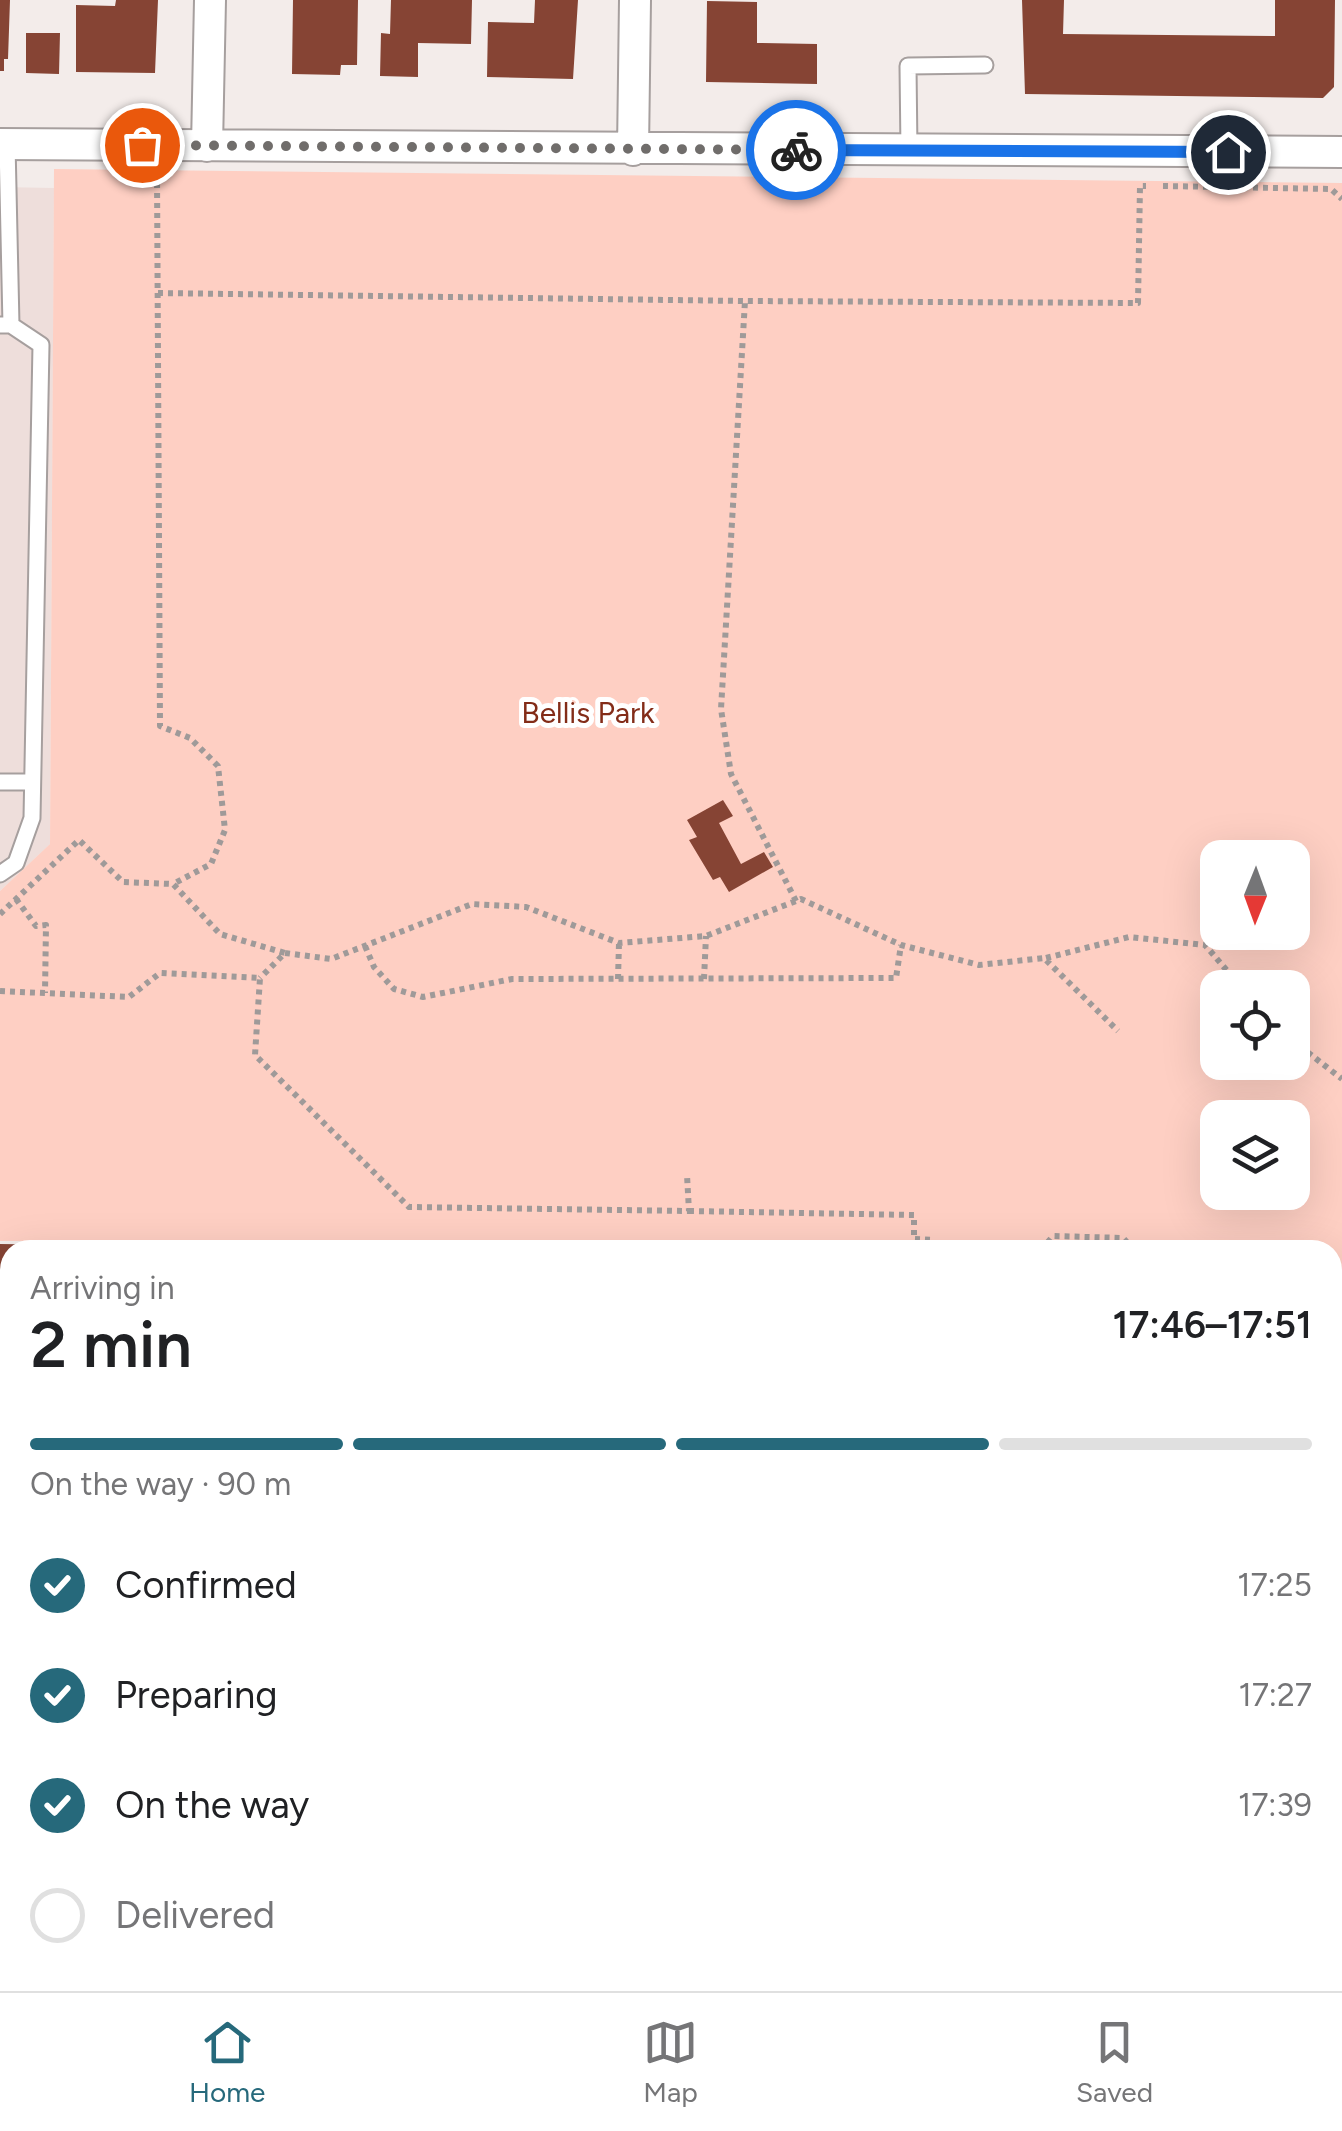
<!DOCTYPE html>
<html lang="en">
<head>
<meta charset="utf-8">
<style>
  :root { --surface:#fff; --page:#f2f2f2; --text:#202124; --muted:#757577; --line:#e0e0e0; --accent:#26697b }
  body { margin:0; font-family:Figtree,sans-serif; background:var(--page); color:var(--text); height:100vh; display:flex; flex-direction:column; font-size:38px; white-space:nowrap }
  * { box-sizing:border-box; margin:0 }
  p { font-size:32px; color:var(--muted) }
  .icon { flex:none; width:55px; height:55px; fill:none; stroke:currentColor; stroke-width:2; stroke-linecap:round; stroke-linejoin:round }
  .map { position:relative; flex:1; overflow:hidden }
  .sheet { position:absolute; left:0px; top:1240px; width:1342px; height:752px; display:flex; flex-direction:column; background:var(--surface); border-radius:30px 30px 0 0; box-shadow:0 10px 40px #0002 }
  .sheet>* { flex:none }
  .needle { width:65px; rotate:181deg }
  .controls { position:absolute; left:1200px; top:840px; display:grid; gap:20px }
  .controls a { display:grid; place-items:center; width:110px; height:110px; border-radius:20px; background:var(--surface); box-shadow:0 10px 40px #0002; font-size:50px }
  .pin { position:absolute; display:grid; place-items:center; width:85px; height:85px; color:#fff; margin:-42px; border:5px solid #fff; border-radius:50%; box-shadow:0 2px 10px #0007 }
  .courier { position:absolute; display:grid; place-items:center; width:100px; height:100px; margin:-50px; border:8px solid #1a73e8; border-radius:50%; background:#fff; color:#222; box-shadow:0 2px 12px #0007 }
  .overview em { font-style:normal; font-weight:600 }
  .overview div { display:flex; flex-direction:column-reverse }
  .overview { display:flex; align-items:center; justify-content:space-between; height:170px; padding:0 30px }
  h1 { font-size:65px; font-weight:600; line-height:75px }
  .bar { display:grid; grid-template-columns:repeat(4,1fr); gap:15px 10px; align-content:center; height:120px; padding:0 30px }
  .bar i { height:12px; border-radius:8px; background:var(--line) }
  .bar .active { background:var(--accent) }
  .bar p { grid-column:span 4 }
  ol { padding:0 30px; list-style:none }
  li { display:flex; align-items:center; gap:30px; height:110px }
  li p { margin-inline-start:auto }
  li .icon { padding:10px; border-radius:50%; background:var(--accent); color:#fff; stroke-width:4 }
  li:last-child { color:var(--muted) }
  li i { width:55px; height:55px; border:5px solid var(--line); border-radius:50% }
  .tab-bar { display:flex; justify-content:space-around; align-items:center; height:140px; border-top:2px solid var(--line); background:var(--surface); font-size:28px; color:var(--muted) }
  .tab-bar a { display:grid; justify-items:center; gap:5px }
  .tab-bar .active { color:var(--accent) }
  .map>svg:first-child { display:block }
  .built { fill:#eededb }
  .green { fill:#fecfc3; fill-rule:evenodd }
  .building { fill:#864434 }
  .lines { fill:none; stroke-linecap:round; stroke-linejoin:round }
  .service-casing { stroke:#a69f9e; stroke-width:19 }
  .minor-casing { stroke:#a69f9e; stroke-width:34 }
  .path { stroke:#9f9a99; stroke-width:6; stroke-dasharray:5 5; stroke-linecap:butt }
  .service { stroke:#fff; stroke-width:15 }
  .minor { stroke:#fff; stroke-width:30 }
  .done { stroke:#706d6b; stroke-width:10; stroke-dasharray:0 18 }
  .route { stroke:#1a73e8; stroke-width:12 }
  .labels { text-anchor:middle; dominant-baseline:central; stroke-width:10; stroke-linejoin:round; paint-order:stroke }
  .park-label { font-size:30px; fill:#832c18; stroke:#fff }
</style>
</head>
<body>
<div class="map">
<svg width="1342" height="1991" viewBox="0 0 1342 1991">
  <rect width="100%" height="100%" fill="#f3ecea"/>
  <path class="built" d="M0,187l54,1 -4,656 -50,47z"/>
  <path class="green" d="M54,169l1288,14v1096h-9l-1,-29h-1234l-1,-9h-97v-350l50,-47zM1218,858h74v74h-74zM1218,988h74v74h-74zM1218,1118h74v74h-74z"/>
  <path class="building" d="M0,0h10l-2,59h-4v12h-4z
    M116,0h42l-3,73 -79,-1v-67l39,1z
    M293,0h65l-1,65h-16l-1,10 -48,-1z
    M391,0h81l-1,44 -53,-1v34l-38,-1 1,-43 9,1z
    M535,0h43l-5,79 -86,-2 1,-55 46,1z
    M1022,0h42l-1,34 212,2v-36h60l-1,87 -11,11 -298,-4z
    M707,1l50,1v41l60,1v40l-111,-2z
    M26,33h34l-1,41 -33,-1z
    M723,800l10,16 -14,7 22,41 23,-12 9,15 -44,25 -9,-15 -7,3 -24,-40 8,-3 -10,-17z
    M0,1244l75,1v5h-65v56h-10z
    M0,1483h10v305h-6l-1,11h-3z"/>
  <g class="lines">
    <g class="service-casing">
      <path id="service" d="M909,151l-1,-85 77,-1
        M0,325h11l-4,-181
        M0,782h32
        M0,874l16,-11 16,-45 9,-473 -30,-20
        M0,1437h10
        M731,1982l1,9
        M229,1991l6,-9"/>
    </g>
    <g class="minor-casing">
      <path id="minor" d="M0,144l1342,8
        M207,146l3,-146
        M633,150l2,-150
        M0,1905h10
        M266,1982l27,9"/>
    </g>
    <path class="path" d="M157,173l3,553 30,12 28,28 7,64 -14,34 -38,20
      M1163,186l168,3 11,10
      M158,293l587,8
      M16,899l20,27 10,-1 -1,68
      M796,901l-65,-127 -10,-65 24,-408 393,2 2,-117h6
      M0,914l79,-74 44,42 50,2 47,50 65,19 -25,25
      M365,946l9,21 20,22 29,8 89,-18 384,-1 5,-33
      M285,953l46,6 141,-55 54,3 93,36 87,-7 95,-37 100,46 78,20 65,-7 74,73
      M1046,958l83,-21 76,8 37,43
      M618,979l1,-36
      M704,979l2,-43
      M0,991l129,6 31,-24 100,5 -5,77 154,152 280,4 -2,-36
      M1292,1040l50,39
      M689,1211l225,4v24l19,1v10
      M1041,1250l12,-14 70,2 11,12
      M1332,1273h10"/>
    <use href="#service" class="service"/>
    <use href="#minor" class="minor"/>
  </g>
  <g class="lines">
    <path class="done" d="M142,145l654,5"/>
    <path class="route" d="M796,150l432,2"/>
  </g>
  <g class="labels">
    <g class="park-label">
      <text x="588" y="712">Bellis Park</text>
    </g>
  </g>
</svg>
<div class="controls">
<a><svg class="needle" viewBox="-14 -14 28 28"><path d="M0-13l5 13h-10z" fill="#e53935"/><path d="M0 13l5-13h-10z" fill="#757577"/></svg></a>
<a><svg class="icon" aria-label="locate" viewBox="0 0 24 24"><circle cx="12" cy="12" r="6"/><path d="M12 2v4M12 18v4M2 12h4M18 12h4"/></svg></a>
<a><svg class="icon" aria-label="layers" viewBox="0 0 24 24"><path d="M12 4l9 5-9 5-9-5zM3 14l9 5 9-5"/></svg></a>
</div>
<div class="pin" style="left:142px;top:145px;background:#ea580c"><svg class="icon" aria-label="bag" viewBox="0 0 24 24"><path d="M5 8h14l-1 12H6zM9 8a3 3 0 0 1 6 0"/></svg></div>
<div class="pin" style="left:1228px;top:152px;background:#1f2937"><svg class="icon" aria-label="home" viewBox="0 0 24 24"><path d="M3 11l9-7 9 7M6 9v11h12V9"/></svg></div>
<div class="courier" style="left:796px;top:150px"><svg class="icon" aria-label="bike" viewBox="0 0 24 24"><circle cx="6" cy="16" r="4"/><circle cx="18" cy="16" r="4"/><path d="M6 16l4-8h5l3 8M10 8l3 8H6M13 5h3"/></svg></div>
<section class="sheet">
<div class="overview"><div><h1>2 min</h1><p>Arriving in</p></div><em>17:46–17:51</em></div>
<div class="bar"><i class="active"></i><i class="active"></i><i class="active"></i><i></i><p>On the way · 90 m</p></div>
<ol>
<li><svg class="icon" aria-label="check" viewBox="0 0 24 24"><path d="M5 12l5 5 9-10"/></svg>Confirmed<p>17:25</p></li>
<li><svg class="icon" aria-label="check" viewBox="0 0 24 24"><path d="M5 12l5 5 9-10"/></svg>Preparing<p>17:27</p></li>
<li><svg class="icon" aria-label="check" viewBox="0 0 24 24"><path d="M5 12l5 5 9-10"/></svg>On the way<p>17:39</p></li>
<li><i></i>Delivered</li>
</ol>
</section>
</div>
<nav class="tab-bar">
<a class="active"><svg class="icon" aria-label="home" viewBox="0 0 24 24"><path d="M3 11l9-7 9 7M6 9v11h12V9"/></svg>Home</a>
<a><svg class="icon" aria-label="map" viewBox="0 0 24 24"><path d="M3 6l6-2 6 2 6-2v14l-6 2-6-2-6 2zM9 4v14M15 6v14"/></svg>Map</a>
<a><svg class="icon" aria-label="saved" viewBox="0 0 24 24"><path d="M7 4h10v16l-5-4-5 4z"/></svg>Saved</a>
</nav>
</body>
</html>
